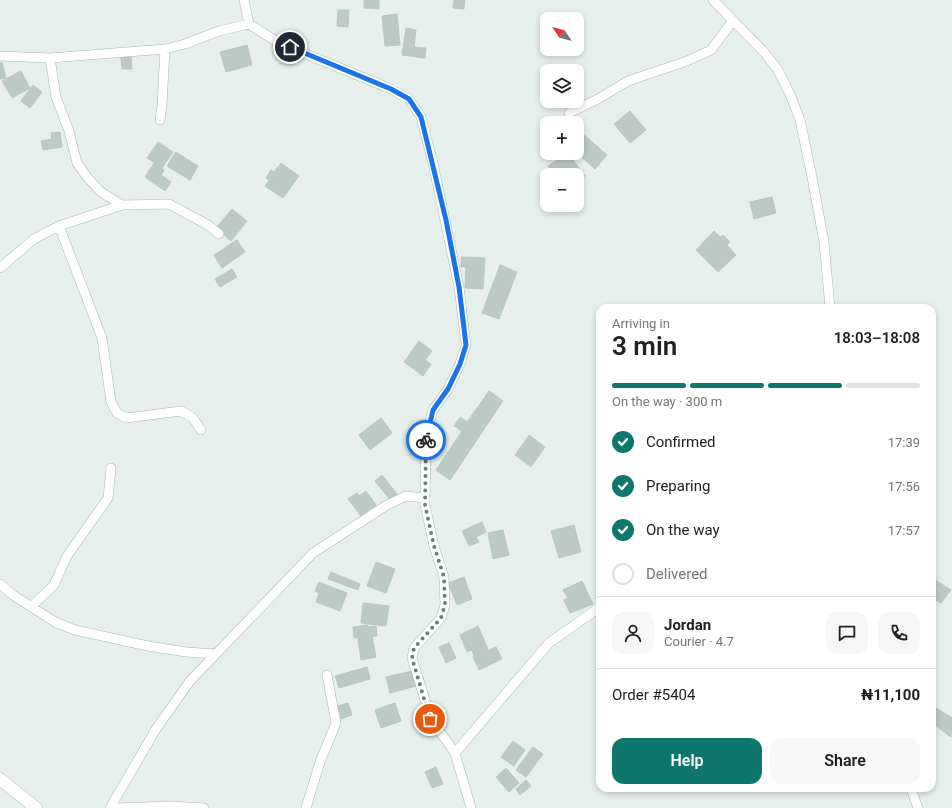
<!DOCTYPE html>
<html lang="en">
<head>
<meta charset="utf-8">
<style>
  :root { --surface:#fff; --page:#f6f6f6; --text:#202124; --muted:#757577; --line:#e0e0e0; --accent:#0f766e }
  body { margin:0; font-family:Roboto,sans-serif; background:var(--page); color:var(--text); height:100vh; display:flex; flex-direction:column; font-size:15px; white-space:nowrap }
  * { box-sizing:border-box; margin:0 }
  p { font-size:13px; color:var(--muted) }
  .icon { flex:none; width:22px; height:22px; fill:none; stroke:currentColor; stroke-width:2; stroke-linecap:round; stroke-linejoin:round }
  .map { position:relative; flex:1; overflow:hidden }
  .drawer { position:absolute; left:596px; top:304px; width:340px; height:488px; display:flex; flex-direction:column; background:var(--surface); border-radius:12px; box-shadow:0 2px 6px #0003 }
  .drawer>* { flex:none }
  .needle { width:26px; rotate:305deg }
  .controls { position:absolute; left:540px; top:12px; display:grid; gap:8px }
  .controls a { display:grid; place-items:center; width:44px; height:44px; border-radius:8px; background:var(--surface); box-shadow:0 2px 6px #0003; font-size:20px }
  .pin { position:absolute; display:grid; place-items:center; width:34px; height:34px; color:#fff; margin:-17px; border:2px solid #fff; border-radius:50%; box-shadow:0 1px 4px #0007 }
  .courier { position:absolute; display:grid; place-items:center; width:40px; height:40px; margin:-20px; border:3px solid #1a73e8; border-radius:50%; background:#fff; color:#222; box-shadow:0 1px 5px #0007 }
  .headline em { font-style:normal; font-weight:600 }
  .headline div { display:flex; flex-direction:column-reverse }
  .headline { display:flex; align-items:center; justify-content:space-between; height:68px; padding:0 16px }
  h1 { font-size:26px; font-weight:600; line-height:30px }
  .bar { display:grid; grid-template-columns:repeat(4,1fr); gap:6px 4px; align-content:center; height:48px; padding:0 16px }
  .bar i { height:5px; border-radius:3px; background:var(--line) }
  .bar .selected { background:var(--accent) }
  .bar p { grid-column:span 4 }
  .line { display:flex; align-items:center; gap:10px; padding:0 16px; border-top:1px solid var(--line) }
  .line div { flex:1 }
  .round { display:grid; place-items:center; flex:none; width:42px; height:42px; border-radius:12px; background:var(--page) }
  ol { padding:0 16px; list-style:none }
  li { display:flex; align-items:center; gap:12px; height:44px }
  li p { margin-inline-start:auto }
  li .icon { padding:4px; border-radius:50%; background:var(--accent); color:#fff; stroke-width:4 }
  li:last-child { color:var(--muted) }
  li i { width:22px; height:22px; border:2px solid var(--line); border-radius:50% }
  .action { display:flex; gap:8px; margin-top:auto; padding:8px 16px }
  .action a { flex:1; height:46px; border-radius:12px; background:var(--accent); color:#fff; font-size:16px; font-weight:600; line-height:46px; text-align:center }
  .action a+a { background:var(--page); color:var(--text) }
  .map>svg:first-child { display:block }
  .building { fill:#bbcac4; stroke:#b8c9c2 }
  .lines { fill:none; stroke-linecap:round; stroke-linejoin:round }
  .minor-casing { stroke:#a8b8b2; stroke-width:10 }
  .secondary-casing { stroke:#a4bbb3; stroke-width:13 }
  .minor { stroke:#fff; stroke-width:9 }
  .secondary { stroke:#fff; stroke-width:12 }
  .done { stroke:#687f78; stroke-width:4; stroke-dasharray:0 7.2 }
  .route { stroke:#1a73e8; stroke-width:5 }
</style>
</head>
<body>
<div class="map">
<svg width="952" height="808" viewBox="0 0 952 808">
  <rect width="100%" height="100%" fill="#e6efeb"/>
  <path class="building" d="M364,0h15v9l-15,-1z
    M454,0h11l-1,9 -11,-1z
    M338,10h11l-1,17 -11,-1z
    M397,14l3,31 -15,1 -3,-30z
    M406,28l10,2 -2,17 12,1 -1,10 -23,-3z
    M247,45l5,20 -26,7 -6,-20z
    M131,57l1,12h-10l-1,-11z
    M2,62l4,16 -6,1v-16z
    M21,71l9,17 -18,10 -10,-17z
    M33,85l9,7 -12,16 -9,-7z
    M630,111l16,19 -16,13 -16,-19z
    M60,132l2,15 -19,3 -2,-9 11,-2 -1,-6z
    M583,134l24,21 -12,14 -18,-16v-12z
    M158,142l15,10 -11,16 -15,-10z
    M176,152l22,14 -8,14 -23,-14z
    M568,153l17,23 -8,6v-7h-22l-7,-9z
    M154,163l10,7 -3,5 10,7 -6,9 -20,-14z
    M281,163l18,13 -16,22 -18,-12 4,-6 -3,-2 5,-8 3,2z
    M772,197l4,16 -22,6 -4,-17z
    M232,209l15,12 -16,20 -15,-13z
    M714,231l6,6 3,-2 7,7 -3,3 9,10 -18,17 -22,-22z
    M237,240l8,12 -23,16 -8,-13z
    M461,257l24,1 -2,31 -18,-1 1,-21h-5z
    M500,265l17,7 -18,47 -17,-6z
    M232,269l5,8 -17,10 -5,-8z
    M419,341l13,10 -7,9 6,4 -8,12 -19,-14z
    M489,391l14,10 -53,79 -14,-10 26,-39 -8,-5 6,-9 7,5z
    M381,418l11,15 -22,17 -11,-15z
    M529,435l16,12 -14,20 -16,-12z
    M382,475l15,19 -7,6 -15,-19z
    M366,491l10,14 -15,11 -13,-17 9,-6 2,3z
    M482,522l4,10 -10,5 3,5 -10,4 -7,-15z
    M574,525l7,27 -22,6 -8,-27z
    M503,530l6,25 -16,4 -5,-26z
    M376,562l19,7 -9,24 -19,-7z
    M331,572l29,12 -2,6 -30,-11z
    M464,577l8,22 -15,6 -9,-22z
    M932,578l19,12 -10,13 -7,-4 -2,3z
    M582,581l11,23 -23,9 -6,-13 4,-2 -5,-8z
    M319,582l28,11 -7,18 -24,-9 3,-9 -4,-2z
    M363,603l26,3 -3,20 -25,-3z
    M368,625v2l8,-1 1,10 -23,2 -1,-11z
    M478,626l10,23 -14,7 -2,-6 -5,2 -7,-17z
    M372,636l4,21 -15,3 -3,-21z
    M449,643l7,15 -10,5 -7,-16z
    M496,647l6,12 -23,11 -6,-13z
    M367,667l3,12 -31,9 -4,-12z
    M412,671l4,15 -26,7 -4,-16z
    M348,703l4,12 -11,4 -3,-13z
    M395,703l6,18 -20,7 -6,-18z
    M936,708l16,10 -1,19 -19,-14v-10z
    M513,741l12,9 -11,16 -13,-9z
    M533,747l10,7 -17,23 -10,-7z
    M436,767l7,17 -11,4 -7,-16z
    M506,768l13,15 -10,9 -13,-15z
    M526,780l5,6 -11,9 -4,-6z"/>
  <g class="lines">
    <g class="minor-casing">
      <path id="minor" d="M244,0l5,24
        M713,0l51,52 14,18 12,24 10,26 12,57 12,65 6,66
        M0,56l50,2 115,-9 20,-5 34,-13 30,-7 30,19 112,46 18,10 12,18 12,46 26,124 7,58 -6,19 -12,25 -15,21 -7,25 -1,70 9,41 10,31 1,28 -4,13 -27,30 -2,10 19,61 24,34 16,55
        M50,58l6,39 13,34 8,32 10,14 14,15 21,13 47,-1 39,21 11,9
        M569,113l29,-14 30,-18 59,-20 24,-11 21,-28
        M160,120l2,-15 3,-56
        M59,226l43,112 9,64 6,11 9,5 55,-7 12,7 8,12
        M0,268l34,-29 25,-13 63,-21
        M0,584l13,11 42,27 20,8 73,16 38,6 30,2
        M32,606l22,-21 13,-29 41,-58 3,-30
        M455,753l94,-110 51,-36
        M911,788l7,20
        M110,808l46,-79 34,-48 123,-128 74,-48 19,-9 19,2
        M116,808l55,-2 33,2
        M306,808l14,-46 16,-39 -9,-48"/>
    </g>
    <g class="secondary-casing">
      <path id="secondary" d="M0,779l36,29"/>
    </g>
    <use href="#minor" class="minor"/>
    <use href="#secondary" class="secondary"/>
  </g>
  <g class="lines">
    <path class="done" d="M426,440l-1,65 9,41 10,31 1,28 -4,13 -27,30 -2,10 18,61"/>
    <path class="route" d="M290,47l101,42 18,10 12,18 25,103 13,67 7,58 -6,19 -12,25 -15,21 -7,30"/>
  </g>
</svg>
<div class="controls">
<a><svg class="needle" viewBox="-14 -14 28 28"><path d="M0-13l5 13h-10z" fill="#e53935"/><path d="M0 13l5-13h-10z" fill="#757577"/></svg></a>
<a><svg class="icon" aria-label="layers" viewBox="0 0 24 24"><path d="M12 4l9 5-9 5-9-5zM3 14l9 5 9-5"/></svg></a>
<a>+</a>
<a>−</a>
</div>
<div class="pin" style="left:430px;top:719px;background:#ea580c"><svg class="icon" aria-label="bag" viewBox="0 0 24 24"><path d="M5 8h14l-1 12H6zM9 8a3 3 0 0 1 6 0"/></svg></div>
<div class="pin" style="left:290px;top:47px;background:#1f2937"><svg class="icon" aria-label="home" viewBox="0 0 24 24"><path d="M3 11l9-7 9 7M6 9v11h12V9"/></svg></div>
<div class="courier" style="left:426px;top:440px"><svg class="icon" aria-label="bike" viewBox="0 0 24 24"><circle cx="6" cy="16" r="4"/><circle cx="18" cy="16" r="4"/><path d="M6 16l4-8h5l3 8M10 8l3 8H6M13 5h3"/></svg></div>
<section class="drawer">
<div class="headline"><div><h1>3 min</h1><p>Arriving in</p></div><em>18:03–18:08</em></div>
<div class="bar"><i class="selected"></i><i class="selected"></i><i class="selected"></i><i></i><p>On the way · 300 m</p></div>
<ol>
<li><svg class="icon" aria-label="check" viewBox="0 0 24 24"><path d="M5 12l5 5 9-10"/></svg>Confirmed<p>17:39</p></li>
<li><svg class="icon" aria-label="check" viewBox="0 0 24 24"><path d="M5 12l5 5 9-10"/></svg>Preparing<p>17:56</p></li>
<li><svg class="icon" aria-label="check" viewBox="0 0 24 24"><path d="M5 12l5 5 9-10"/></svg>On the way<p>17:57</p></li>
<li><i></i>Delivered</li>
</ol>
<div class="line" style="height:72px"><a class="round"><svg class="icon" aria-label="person" viewBox="0 0 24 24"><circle cx="12" cy="8" r="4"/><path d="M4 21q1-7 8-7t8 7"/></svg></a><div><b>Jordan</b><p>Courier · 4.7</p></div><a class="round"><svg class="icon" aria-label="chat" viewBox="0 0 24 24"><path d="M4 5h16v11H9l-5 4z"/></svg></a><a class="round"><svg class="icon" aria-label="phone" viewBox="0 0 24 24"><path d="M5 4h4l2 5-3 2q2 4 5 5l2-3 5 2v4C11 20 4 13 5 4z"/></svg></a></div>
<div class="line" style="height:52px"><div>Order #5404</div><b>₦11,100</b></div>
<div class="action"><a>Help</a><a>Share</a></div>
</section>
</div>
</body>
</html>
